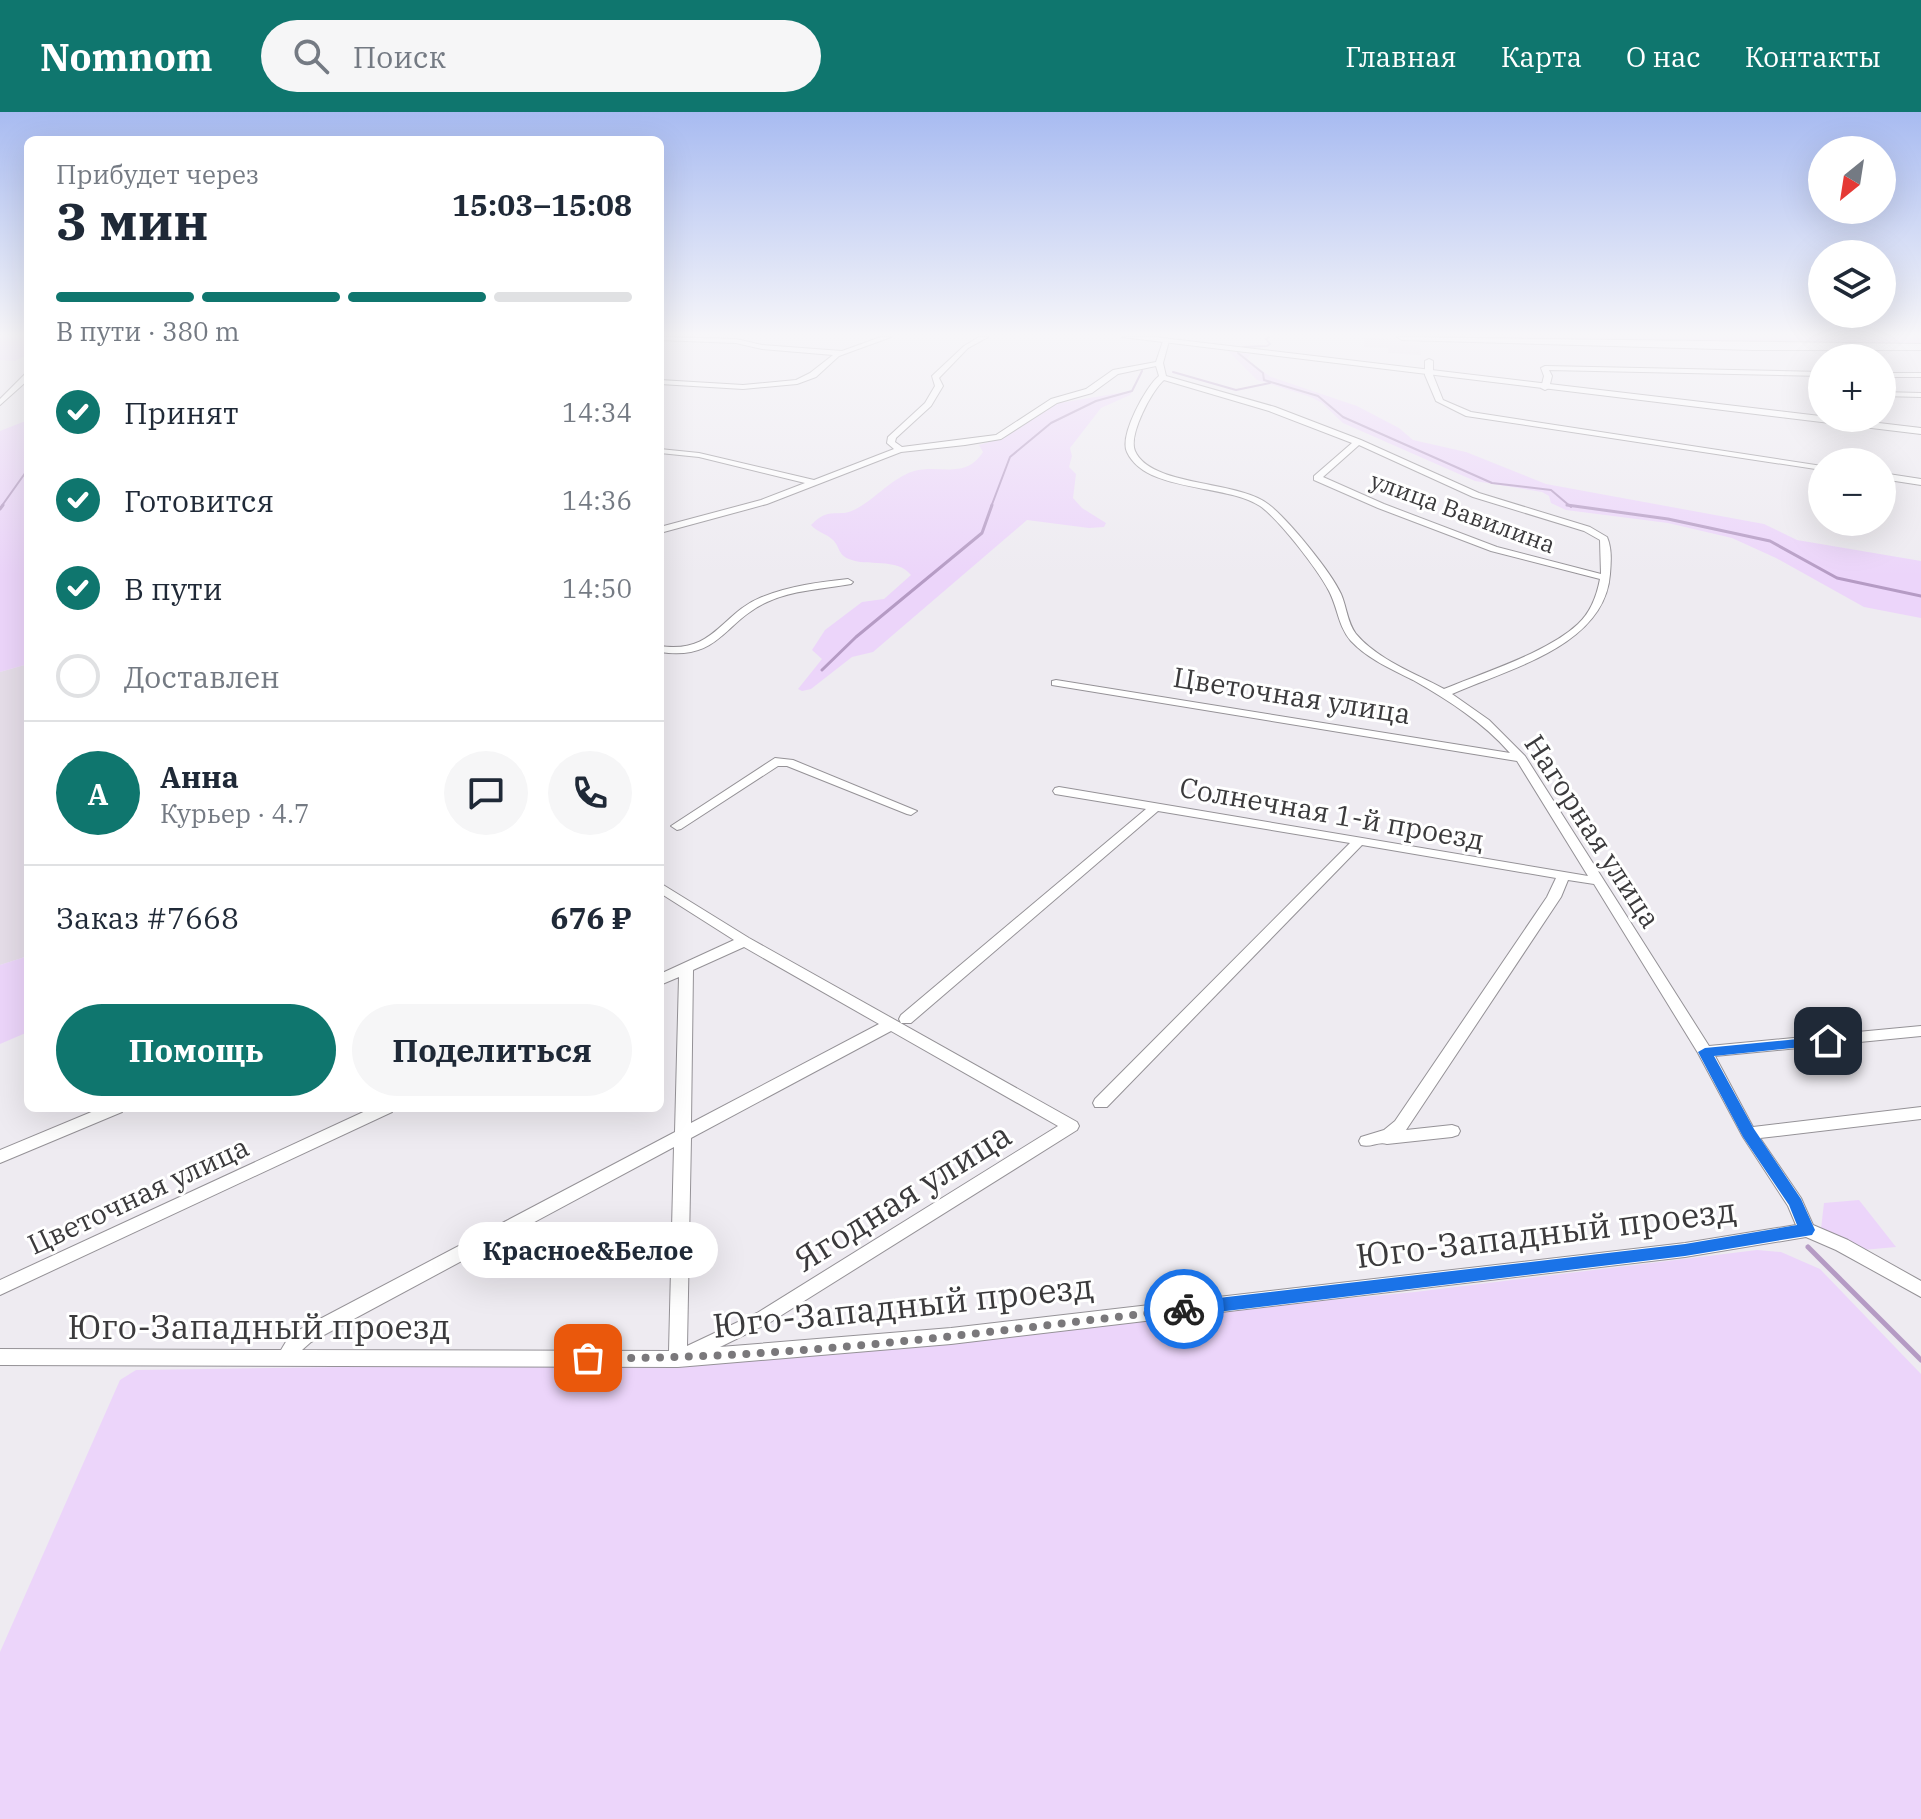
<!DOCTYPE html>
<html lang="ru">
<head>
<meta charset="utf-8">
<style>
  :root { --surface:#fff; --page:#f6f6f7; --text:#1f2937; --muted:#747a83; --line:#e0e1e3; --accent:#0f766e }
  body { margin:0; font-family:"IBM Plex Serif",serif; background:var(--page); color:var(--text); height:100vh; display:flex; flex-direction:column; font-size:30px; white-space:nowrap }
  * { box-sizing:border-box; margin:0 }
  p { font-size:26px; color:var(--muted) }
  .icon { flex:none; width:44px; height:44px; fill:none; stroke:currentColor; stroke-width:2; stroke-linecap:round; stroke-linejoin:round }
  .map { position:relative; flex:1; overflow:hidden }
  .sheet { position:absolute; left:24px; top:24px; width:640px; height:976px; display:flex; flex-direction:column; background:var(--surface); border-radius:12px; box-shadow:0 8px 32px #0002 }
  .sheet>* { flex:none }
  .needle { width:52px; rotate:210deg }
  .controls { position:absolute; left:1808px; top:24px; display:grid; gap:16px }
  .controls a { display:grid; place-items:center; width:88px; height:88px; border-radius:50%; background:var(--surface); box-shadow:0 8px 32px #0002; font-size:40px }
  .pin { position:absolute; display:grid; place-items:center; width:68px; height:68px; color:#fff; margin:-34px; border-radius:16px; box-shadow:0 4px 12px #0006 }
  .courier { position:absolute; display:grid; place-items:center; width:80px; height:80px; margin:-40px; border:6px solid #1a73e8; border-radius:50%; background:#fff; color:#222; box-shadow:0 2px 10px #0007 }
  .bubble { position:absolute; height:56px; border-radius:28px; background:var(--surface); box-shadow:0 8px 32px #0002; font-size:26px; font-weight:800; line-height:56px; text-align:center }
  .head em { font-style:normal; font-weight:800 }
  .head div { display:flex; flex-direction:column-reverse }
  .head { display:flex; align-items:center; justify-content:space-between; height:136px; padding:0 32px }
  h1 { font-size:52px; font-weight:800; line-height:60px }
  .bar { display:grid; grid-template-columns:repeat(4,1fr); gap:12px 8px; align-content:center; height:96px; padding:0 32px }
  .bar i { height:10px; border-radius:6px; background:var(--line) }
  .bar .current { background:var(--accent) }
  .bar p { grid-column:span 4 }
  .line { display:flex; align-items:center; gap:20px; padding:0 32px; border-top:2px solid var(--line) }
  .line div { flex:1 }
  .round { display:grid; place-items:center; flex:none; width:84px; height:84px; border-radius:42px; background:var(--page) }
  ol { padding:0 32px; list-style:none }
  li { display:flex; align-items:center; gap:24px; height:88px }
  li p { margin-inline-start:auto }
  li .icon { padding:8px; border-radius:50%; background:var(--accent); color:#fff; stroke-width:4 }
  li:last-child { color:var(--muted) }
  li i { width:44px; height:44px; border:4px solid var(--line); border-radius:50% }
  .cta { display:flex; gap:16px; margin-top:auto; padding:16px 32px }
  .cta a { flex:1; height:92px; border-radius:48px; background:var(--accent); color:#fff; font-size:32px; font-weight:800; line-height:92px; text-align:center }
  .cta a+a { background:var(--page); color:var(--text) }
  header { display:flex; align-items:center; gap:48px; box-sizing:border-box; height:112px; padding:0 40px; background:var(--accent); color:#fff }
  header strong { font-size:38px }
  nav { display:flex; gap:44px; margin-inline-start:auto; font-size:28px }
  .search { width:560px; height:72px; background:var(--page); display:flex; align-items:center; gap:20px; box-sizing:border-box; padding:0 28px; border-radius:44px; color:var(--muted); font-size:30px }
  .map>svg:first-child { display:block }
  .built { fill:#e5dde8 }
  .green { fill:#ecd5fa }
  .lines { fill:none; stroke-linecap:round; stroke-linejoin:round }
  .stream-far2 { stroke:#b59bc4; stroke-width:2 }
  .stream-far1 { stroke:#b59bc4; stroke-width:3 }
  .stream { stroke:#b59bc4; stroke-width:5 }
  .minor-casing { stroke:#959297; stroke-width:2 }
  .secondary-casing { stroke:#959297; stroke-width:2 }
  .trunk-casing { stroke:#959297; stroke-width:2 }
  .minor { fill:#fff; fill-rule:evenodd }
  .secondary { fill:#fff; fill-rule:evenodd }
  .trunk { fill:#fff; fill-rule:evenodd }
  .route { fill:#1a73e8 }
  .done { stroke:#7a787b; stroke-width:8; stroke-dasharray:0 14.4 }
  .labels { text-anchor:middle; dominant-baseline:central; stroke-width:6; stroke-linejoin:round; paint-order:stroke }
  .far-street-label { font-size:24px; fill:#3b3a3c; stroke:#fff }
  .street-label { font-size:28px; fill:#3b3a3c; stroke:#fff }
  .near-street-label { font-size:34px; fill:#3b3a3c; stroke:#fff }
</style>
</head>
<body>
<header>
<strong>Nomnom</strong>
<div class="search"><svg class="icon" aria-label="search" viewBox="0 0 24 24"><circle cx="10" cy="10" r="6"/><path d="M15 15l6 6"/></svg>Поиск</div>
<nav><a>Главная</a><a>Карта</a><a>О нас</a><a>Контакты</a></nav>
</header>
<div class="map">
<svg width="1921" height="1707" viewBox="0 0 1921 1707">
  <rect width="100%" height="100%" fill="#eeebf1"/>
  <path class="built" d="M1364,226l55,3 2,14 -33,-2v-5l-24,-1z
    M28,552v292l-28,9v-293z"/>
  <path class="green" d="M0,225h28v17l-13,7 -15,-1z
    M1473,225h448v7l-70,2z
    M1228,239l22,3 -3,6 24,17 86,29 42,22 14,12 53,12 80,32 218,40 33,16 124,21v57l-57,-11 -88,-49 -44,-20 -64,-15 -102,-13 -15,-7 -2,-7 -7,-4 -67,-11 -132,-58 -21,-20 -11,-6 -54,-17z
    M1132,279l-2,4 -29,13 -31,40 2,8 -3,11 7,7 -3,24 9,10 24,15 -2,4 -15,1 -62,-8 -154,132 -21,5 -41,32 -9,2 -4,-2 24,-30 -10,-9 13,-20 37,-28 22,-3 27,-24c-14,-18 -44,-8 -62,-16 -11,-4 -9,-12 -16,-19 -6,-6 -16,-8 -22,-15 19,-20 27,-6 45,-16 22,-12 34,-30 58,-38 26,-7 51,9 69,-19l-4,-7 20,-6 54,-35z
    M28,308v244l-28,8v-241z
    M28,844v76l-28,12v-79z
    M1859,1088l37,47 -33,3 -42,-21 3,-26z
    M1757,1138l24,2 39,17 101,105v445h-1921v-167l120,-272 16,-10 544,-8 735,-70z"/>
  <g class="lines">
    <path class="stream-far2" d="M1243,235l24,-1 3,-2 -4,-5 3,-2
      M1238,241l25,20 1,7 54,16 25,21 149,66 59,7 20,17
      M1173,260l63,18 34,-7
      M1,395l27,-38
      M991,395l19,-50 41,-34 45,-22 36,-10 10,-20"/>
    <path class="stream-far1" d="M1567,393l101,14 102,22 67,37 84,18
      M0,397l3,-4
      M822,558l34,-33 126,-104 10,-28"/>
    <path class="stream" d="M1808,1135l113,113"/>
    <g class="minor-casing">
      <path id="minor" d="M660,225l76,2 26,6 80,6 39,-14h10l-52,19 -23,21 -19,7 -54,5 -83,-5v-4l83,5 53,-5 14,-7 23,-18 -71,-6 -26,-6 -76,-3z
        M979,225h9l-20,11 -29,30 4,8 -12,20 -35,32 -1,4 7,5 94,-12 55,-36 35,-10 27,-19 43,-8 7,-21 3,-2 3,2 -6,22 3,13 109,31 86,33 118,53 111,34 17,10c5,12 4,24 3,37 -5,72 -102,95 -158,120l37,26 36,36 184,290 212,-20v10l-206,20 38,71 168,-20v12l-161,19 41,60 12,27 35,15 73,41v16l-85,-47 -30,-13 -121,20 -734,87 -273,23 -678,-2v-16l281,1 6,-10 12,-10 376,-198 4,-155 -19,8v-11l74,-34 -74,-47v-10l89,55 328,184 2,4 -2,4 -308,193 -49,24 231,-19 734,-85 111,-18 -8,-19 -45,-69 -45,-84 -104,-169 -26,-4 -7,17 -155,233 46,-5 6,2 2,4 -2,4 -6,2 -65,7c-9,-3 -16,4 -26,1l-2,-4 2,-4 23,-7 11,-9 152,-224 9,-19 -194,-33 -255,262h-12l-2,-4 2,-4 255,-256 -192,-32 -247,212h-10l-2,-4 2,-4 245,-206 -91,-15 -2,-3 2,-3 4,-1 529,89 -71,-115 -465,-76v-4l4,-1 454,73c-27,-31 -62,-53 -97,-73 -22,-11 -45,-21 -62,-39 -13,-15 -13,-33 -22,-50 -11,-21 -50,-72 -69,-85 -35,-23 -114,-13 -133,-54 -8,-16 19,-66 32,-76l-3,-10 -38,8 -26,19 -35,10 -56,36 -36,6 -64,7 -134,52 -107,29v-6l101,-27 44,-17 -106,-26 -39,-4v-4l39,4 115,27 80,-31 -7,-6 1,-6 37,-34 10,-17 -3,-10 32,-30zM1164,268l105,31 83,32 -38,33v4l64,28 113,43 109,28c-3,16 -9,33 -22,45 -31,29 -94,48 -134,65 -29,-16 -66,-29 -88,-55 -9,-12 -9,-26 -15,-40 -10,-22 -53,-75 -73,-90 -31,-24 -117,-17 -133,-53 -7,-16 17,-61 29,-71zM1359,333l114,52 111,34 16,9 1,34 -104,-27 -113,-43 -61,-27zM744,835l135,77 -188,99 2,-153zM891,919l167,95 -301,187 -70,33 4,-208zM674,1035l-5,204 -367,-1 9,-8z
        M1429,247l4,2v14l10,25 28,12 351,54v4l-356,-54 -30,-15 -11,-26v-14z
        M1545,254l277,6v4l-273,-6 3,6 -3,12 -4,2 -4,-2 3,-12 -3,-8z
        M1882,261h39v4h-39z
        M25,262h3v6l-28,25v-6z
        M1882,280l39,1v4l-39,-1z
        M1882,361l39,6v6l-39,-6z
        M848,467l5,3 -2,2c-28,5 -58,6 -84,18 -44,20 -47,59 -107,50v-6c55,8 60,-32 102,-49 27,-11 58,-15 86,-18z
        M775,646l18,2 124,51 -6,4 -4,-1 -120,-48h-9l-97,63 -4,1 -6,-4z
        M101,996h23l-2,4 -122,51v-13z
        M372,996h22l-2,4 -392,183v-15z"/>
    </g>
    <g class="secondary-casing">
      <path id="secondary" d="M1122,225h32l767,91v6z"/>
    </g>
    <g class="trunk-casing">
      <path id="trunk" d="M1397,225l524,7v6h-168l-351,-10z"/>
    </g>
    <use href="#minor" class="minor"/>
    <use href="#secondary" class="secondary"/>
    <use href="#trunk" class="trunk"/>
  </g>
  <linearGradient id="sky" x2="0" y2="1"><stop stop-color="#a8bbf1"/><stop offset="0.48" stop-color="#f7f6f9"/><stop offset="1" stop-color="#f7f6f9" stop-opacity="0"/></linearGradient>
  <rect width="1921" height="464" fill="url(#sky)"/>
  <path class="route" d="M1828,924l4,1v7l-118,12 40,73 47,70 14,31 -3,5 -127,21 -501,60 -9,-7 9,-7 501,-58 112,-19 -8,-20 -46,-68 -45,-85 7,-4z"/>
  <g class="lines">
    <path class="done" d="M588,1246c199,2 398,-26 596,-49"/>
  </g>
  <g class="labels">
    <g class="far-street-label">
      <text transform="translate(1463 400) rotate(20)">улица Вавилина</text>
    </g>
    <g class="street-label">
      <text transform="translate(1292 583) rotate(9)">Цветочная улица</text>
      <text transform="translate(1332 701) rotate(10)">Солнечная 1-й проезд</text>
      <text transform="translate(1593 719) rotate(57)">Нагорная улица</text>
      <text transform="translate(138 1083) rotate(-25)">Цветочная улица</text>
    </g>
    <g class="near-street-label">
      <text transform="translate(902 1084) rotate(-32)">Ягодная улица</text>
      <text transform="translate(1546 1120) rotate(-7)">Юго-Западный проезд</text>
      <text transform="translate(903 1193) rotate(-6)">Юго-Западный проезд</text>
      <text x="259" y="1214">Юго-Западный проезд</text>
    </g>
  </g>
</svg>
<div class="controls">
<a><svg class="needle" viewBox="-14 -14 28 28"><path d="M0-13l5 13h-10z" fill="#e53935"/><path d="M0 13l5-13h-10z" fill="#747a83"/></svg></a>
<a><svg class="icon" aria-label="layers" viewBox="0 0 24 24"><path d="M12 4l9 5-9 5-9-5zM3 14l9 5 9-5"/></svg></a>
<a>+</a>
<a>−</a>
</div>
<div class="pin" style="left:588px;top:1246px;background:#ea580c"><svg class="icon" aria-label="bag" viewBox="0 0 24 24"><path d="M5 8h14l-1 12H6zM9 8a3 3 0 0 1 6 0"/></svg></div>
<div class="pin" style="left:1828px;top:929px;background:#1f2937"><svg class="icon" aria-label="home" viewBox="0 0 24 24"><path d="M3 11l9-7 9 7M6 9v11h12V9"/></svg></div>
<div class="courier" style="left:1184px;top:1197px"><svg class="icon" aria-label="bike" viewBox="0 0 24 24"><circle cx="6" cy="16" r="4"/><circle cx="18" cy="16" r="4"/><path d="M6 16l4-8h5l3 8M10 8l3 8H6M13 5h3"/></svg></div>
<div class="bubble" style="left:458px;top:1110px;width:260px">Красное&amp;Белое</div>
<section class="sheet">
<div class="head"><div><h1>3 мин</h1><p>Прибудет через</p></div><em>15:03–15:08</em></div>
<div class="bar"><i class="current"></i><i class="current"></i><i class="current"></i><i></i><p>В пути · 380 m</p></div>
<ol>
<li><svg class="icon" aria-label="check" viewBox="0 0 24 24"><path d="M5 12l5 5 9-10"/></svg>Принят<p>14:34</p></li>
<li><svg class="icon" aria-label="check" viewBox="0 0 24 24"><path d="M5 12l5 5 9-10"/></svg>Готовится<p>14:36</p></li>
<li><svg class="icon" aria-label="check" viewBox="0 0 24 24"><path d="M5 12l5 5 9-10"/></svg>В пути<p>14:50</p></li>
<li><i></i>Доставлен</li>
</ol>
<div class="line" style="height:144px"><b class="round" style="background:var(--accent);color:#fff">А</b><div><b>Анна</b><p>Курьер · 4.7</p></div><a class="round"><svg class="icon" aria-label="chat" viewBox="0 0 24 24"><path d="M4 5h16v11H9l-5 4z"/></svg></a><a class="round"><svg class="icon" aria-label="phone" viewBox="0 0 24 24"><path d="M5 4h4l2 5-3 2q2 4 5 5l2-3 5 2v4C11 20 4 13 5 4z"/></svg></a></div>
<div class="line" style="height:104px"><div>Заказ #7668</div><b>676 ₽</b></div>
<div class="cta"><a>Помощь</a><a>Поделиться</a></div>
</section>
</div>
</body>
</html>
